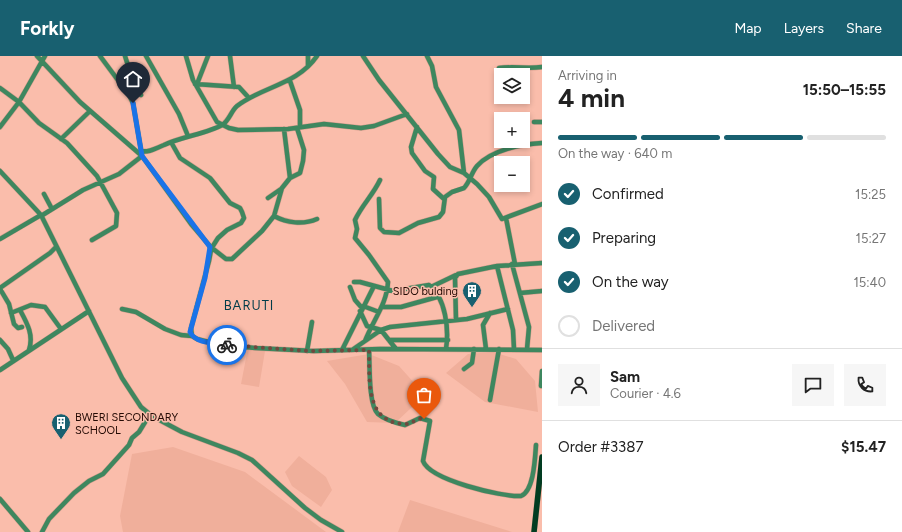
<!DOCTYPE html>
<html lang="en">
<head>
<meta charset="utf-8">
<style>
  :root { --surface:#fff; --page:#f6f6f6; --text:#222; --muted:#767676; --line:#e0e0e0; --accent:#186070 }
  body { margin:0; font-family:Figtree,sans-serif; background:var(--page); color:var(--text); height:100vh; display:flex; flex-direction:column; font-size:15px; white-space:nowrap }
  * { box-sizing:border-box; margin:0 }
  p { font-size:13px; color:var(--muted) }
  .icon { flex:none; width:22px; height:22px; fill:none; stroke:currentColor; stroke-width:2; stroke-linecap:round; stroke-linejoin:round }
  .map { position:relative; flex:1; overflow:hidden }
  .side { display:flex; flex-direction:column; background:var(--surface); width:360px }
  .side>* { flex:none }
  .fabs { position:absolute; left:494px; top:12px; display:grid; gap:8px }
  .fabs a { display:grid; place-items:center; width:36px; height:36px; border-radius:0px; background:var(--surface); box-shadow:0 2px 6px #0003; font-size:20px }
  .pin { position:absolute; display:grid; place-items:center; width:34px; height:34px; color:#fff; margin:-41px -17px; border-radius:50% 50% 50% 0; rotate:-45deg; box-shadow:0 0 4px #0007 }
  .pin .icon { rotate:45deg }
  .courier { position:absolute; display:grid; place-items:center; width:40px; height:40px; margin:-20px; border:3px solid #1a73e8; border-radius:50%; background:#fff; color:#222; box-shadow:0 1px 5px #0007 }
  .summary em { font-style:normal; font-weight:700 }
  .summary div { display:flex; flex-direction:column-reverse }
  .summary { display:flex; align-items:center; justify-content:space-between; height:68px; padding:0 16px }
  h1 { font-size:26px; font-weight:700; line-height:30px }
  .bar { display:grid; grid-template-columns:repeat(4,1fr); gap:6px 4px; align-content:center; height:48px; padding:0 16px }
  .bar i { height:5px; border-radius:3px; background:var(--line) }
  .bar .current { background:var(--accent) }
  .bar p { grid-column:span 4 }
  .line { display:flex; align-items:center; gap:10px; padding:0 16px; border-top:1px solid var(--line) }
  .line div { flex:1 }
  .round { display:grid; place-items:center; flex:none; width:42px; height:42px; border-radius:0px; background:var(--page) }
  ol { padding:0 16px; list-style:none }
  li { display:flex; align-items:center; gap:12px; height:44px }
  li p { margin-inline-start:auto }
  li .icon { padding:4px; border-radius:50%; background:var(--accent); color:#fff; stroke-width:4 }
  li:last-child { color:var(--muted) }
  li i { width:22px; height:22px; border:2px solid var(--line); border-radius:50% }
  header { display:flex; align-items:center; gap:24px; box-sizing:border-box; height:56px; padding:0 20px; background:var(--accent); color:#fff }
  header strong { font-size:19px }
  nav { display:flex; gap:22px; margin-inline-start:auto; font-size:14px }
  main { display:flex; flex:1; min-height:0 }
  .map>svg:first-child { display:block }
  .built { fill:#f0af9b }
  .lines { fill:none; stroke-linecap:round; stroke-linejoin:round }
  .minor-casing { stroke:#d49d8d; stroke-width:5.5 }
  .major-casing { stroke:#d49d8d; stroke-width:6 }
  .minor { stroke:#3e875f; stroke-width:4.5 }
  .major { stroke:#023c21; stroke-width:5.5 }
  .done { stroke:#70493f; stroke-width:4; stroke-dasharray:0 7.2 }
  .route { stroke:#1a73e8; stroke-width:5 }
  .labels { text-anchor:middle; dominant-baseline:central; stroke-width:3; stroke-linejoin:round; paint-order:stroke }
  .poi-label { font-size:11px; fill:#250b05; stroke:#fabdab; text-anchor:end }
  .quarter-label { font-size:13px; letter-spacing:1px; fill:#003c49; stroke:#fabdab }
</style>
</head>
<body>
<header>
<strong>Forkly</strong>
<nav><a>Map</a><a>Layers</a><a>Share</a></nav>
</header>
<main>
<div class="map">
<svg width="542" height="476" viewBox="0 0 542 476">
  <rect width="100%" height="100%" fill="#fabdab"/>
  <path class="built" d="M248,292l17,3 -6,36 -18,-3z
    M493,296l23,7 19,22 3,31 -53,-10 -39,-29 22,-19z
    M369,298l30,12 26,29 -30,28 -28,-1 -22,-38 -18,-23z
    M173,391l72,25 81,60h-203l-3,-16 12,-62z
    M299,400l27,21 6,13 -11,17 -29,-21 -7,-14z
    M410,444l102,32h-114z"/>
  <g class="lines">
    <g class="minor-casing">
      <path id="minor" d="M37,0l43,46 62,54 49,68 18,21 2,5 -2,11 -18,67 1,8
        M125,0l6,19 10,20
        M146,0l33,58 9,22
        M186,0l7,24 24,42 12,6 9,2 50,-1 36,-5 37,4 13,-2 33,-12
        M230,0l4,31
        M363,0l16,24 59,74 12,13 14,6 13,11 12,13 13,22 40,-15
        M427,0l5,10 4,21 23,43 5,43
        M308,10v-10
        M499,12c15,-2 28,1 43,-1
        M522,19l4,-7
        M290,25l10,29v16
        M195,28l44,3 10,11
        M197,28l11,-28
        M0,32l19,14 20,21 28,20 30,33 20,37 -1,13 -24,14
        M521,44v-3
        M534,66h8
        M0,71l19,-25 26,-46
        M417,71l-6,20 1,6 13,18 9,6 -1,12 11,10
        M284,73l6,49
        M61,83l29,-28
        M171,86l9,16 30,20 20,25 10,5 2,4 2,6 -3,5 -14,7 -9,8 -7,11
        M141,95c8,2 15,-3 23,-6 16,-8 45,-12 58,-20 7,-4 9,-14 15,-19 26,-20 60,-21 80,-50
        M0,115l41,44 81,163 19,29 11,9 30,16 56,21 14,7 53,48 16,12 21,12
        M44,138l8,15
        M268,142l13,-9
        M379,143l1,29 4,4 15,1 19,-10 21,-6 4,-5 2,-15 7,-5 12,-4c6,-6 7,-15 13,-22 14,-16 45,-22 65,-23
        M41,160l42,-26 36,-16 23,-18 -9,-53 -4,-8 -29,-39
        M274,160c13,7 29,9 43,3
        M506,162l9,46
        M0,183l41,-24
        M212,192l14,11h6l30,-28 12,-15 8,-28 8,-10 10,-5 3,-12 1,-11 -7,-22
        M512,208l17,63 -2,22
        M497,210l16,64 1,19
        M354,226h6l33,9 36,-6c17,13 20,45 17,64
        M350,231l5,13 7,8
        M431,231l25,-12
        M0,232l50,-35 6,-6
        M0,233l9,15 5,20 4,4 4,-1
        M520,237l22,-2
        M363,250l16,6
        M382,251h19l36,-10
        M122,253l14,3 29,17 16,6 11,1 5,3 19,5 39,4 59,3 66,-2 162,1
        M20,254c7,13 14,25 9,40
        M360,255l7,15 14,4 15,19
        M11,257l20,-8 14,2 16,22
        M456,264l-1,-42 3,-4 39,-8 45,-3
        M0,284l8,9 5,11
        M389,284h59
        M365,285c8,-21 22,-37 23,-59l-19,-27 -14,-17 2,-9 -2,-9c7,-15 18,-25 25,-40
        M486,293l-3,-24 7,-12
        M342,294l32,-64
        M352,294l29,-20 9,-3 77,-8 41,-10
        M369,294c1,13 -1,55 9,64 7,6 18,9 27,11l15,-7 10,3 -7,40c7,19 78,36 98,35 13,-5 14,-38 15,-51
        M307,295l5,-29
        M464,313l8,-6 2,-14
        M0,314l89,-59
        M541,330l1,-15
        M490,344l9,-51
        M0,443l28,33
        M42,476l7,-13 25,-26 15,-12 14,-7 26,-29 3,-7 7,-6 11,-18"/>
    </g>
    <g class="major-casing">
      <path id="major" d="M534,476l8,-75"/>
    </g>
    <use href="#minor" class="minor"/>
    <use href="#major" class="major"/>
  </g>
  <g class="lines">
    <path class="done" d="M227,289l81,6 61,-1c1,28 -5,72 35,74 8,1 13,-7 20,-5"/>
    <path class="route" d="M133,47l9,53 68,91 -5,31 -15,54c6,12 25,11 37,13"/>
  </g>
  <defs>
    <g id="building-pin" transform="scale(1)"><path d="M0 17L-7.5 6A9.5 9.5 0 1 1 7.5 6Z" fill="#186070" stroke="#fabdab"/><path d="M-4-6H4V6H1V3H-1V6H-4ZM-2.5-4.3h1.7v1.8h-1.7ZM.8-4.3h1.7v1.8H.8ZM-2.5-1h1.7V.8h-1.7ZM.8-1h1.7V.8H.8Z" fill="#fff"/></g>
  </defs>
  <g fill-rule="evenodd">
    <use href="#building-pin" x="472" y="235"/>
    <use href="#building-pin" x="61" y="367"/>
  </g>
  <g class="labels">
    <g class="poi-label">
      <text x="458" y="235">SIDO bulding</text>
      <text x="75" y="361" text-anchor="start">BWERI SECONDARY<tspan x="75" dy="13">SCHOOL</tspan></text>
    </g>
    <g class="quarter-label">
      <text x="249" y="249">BARUTI</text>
    </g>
  </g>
</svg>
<div class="fabs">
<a><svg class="icon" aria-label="layers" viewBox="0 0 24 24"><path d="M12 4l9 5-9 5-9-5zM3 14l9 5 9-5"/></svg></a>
<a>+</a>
<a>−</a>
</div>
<div class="pin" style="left:424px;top:363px;background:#ea580c"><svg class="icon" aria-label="bag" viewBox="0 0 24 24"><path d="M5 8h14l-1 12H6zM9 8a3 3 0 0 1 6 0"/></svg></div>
<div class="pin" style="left:133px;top:47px;background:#1f2937"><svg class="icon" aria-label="home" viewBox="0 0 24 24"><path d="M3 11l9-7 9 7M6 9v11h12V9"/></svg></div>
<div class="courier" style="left:227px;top:289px"><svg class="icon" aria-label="bike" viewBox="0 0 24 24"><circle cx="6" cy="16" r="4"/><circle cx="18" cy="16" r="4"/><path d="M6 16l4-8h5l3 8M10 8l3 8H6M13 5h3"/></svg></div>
</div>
<section class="side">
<div class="summary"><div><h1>4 min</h1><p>Arriving in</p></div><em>15:50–15:55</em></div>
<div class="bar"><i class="current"></i><i class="current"></i><i class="current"></i><i></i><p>On the way · 640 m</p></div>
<ol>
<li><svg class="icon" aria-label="check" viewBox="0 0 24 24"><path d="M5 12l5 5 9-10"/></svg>Confirmed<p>15:25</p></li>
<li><svg class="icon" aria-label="check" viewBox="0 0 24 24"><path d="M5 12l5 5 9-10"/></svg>Preparing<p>15:27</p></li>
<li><svg class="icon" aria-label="check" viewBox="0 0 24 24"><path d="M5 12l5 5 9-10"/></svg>On the way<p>15:40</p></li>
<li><i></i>Delivered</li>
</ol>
<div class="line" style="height:72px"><a class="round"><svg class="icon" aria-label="person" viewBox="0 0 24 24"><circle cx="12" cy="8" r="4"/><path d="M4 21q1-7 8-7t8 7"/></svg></a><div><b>Sam</b><p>Courier · 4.6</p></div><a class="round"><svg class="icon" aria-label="chat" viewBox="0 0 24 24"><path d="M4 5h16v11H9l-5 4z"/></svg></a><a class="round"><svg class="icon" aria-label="phone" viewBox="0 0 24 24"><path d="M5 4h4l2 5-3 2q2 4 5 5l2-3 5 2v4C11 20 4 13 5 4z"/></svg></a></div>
<div class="line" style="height:52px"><div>Order #3387</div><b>$15.47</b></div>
</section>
</main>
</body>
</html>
